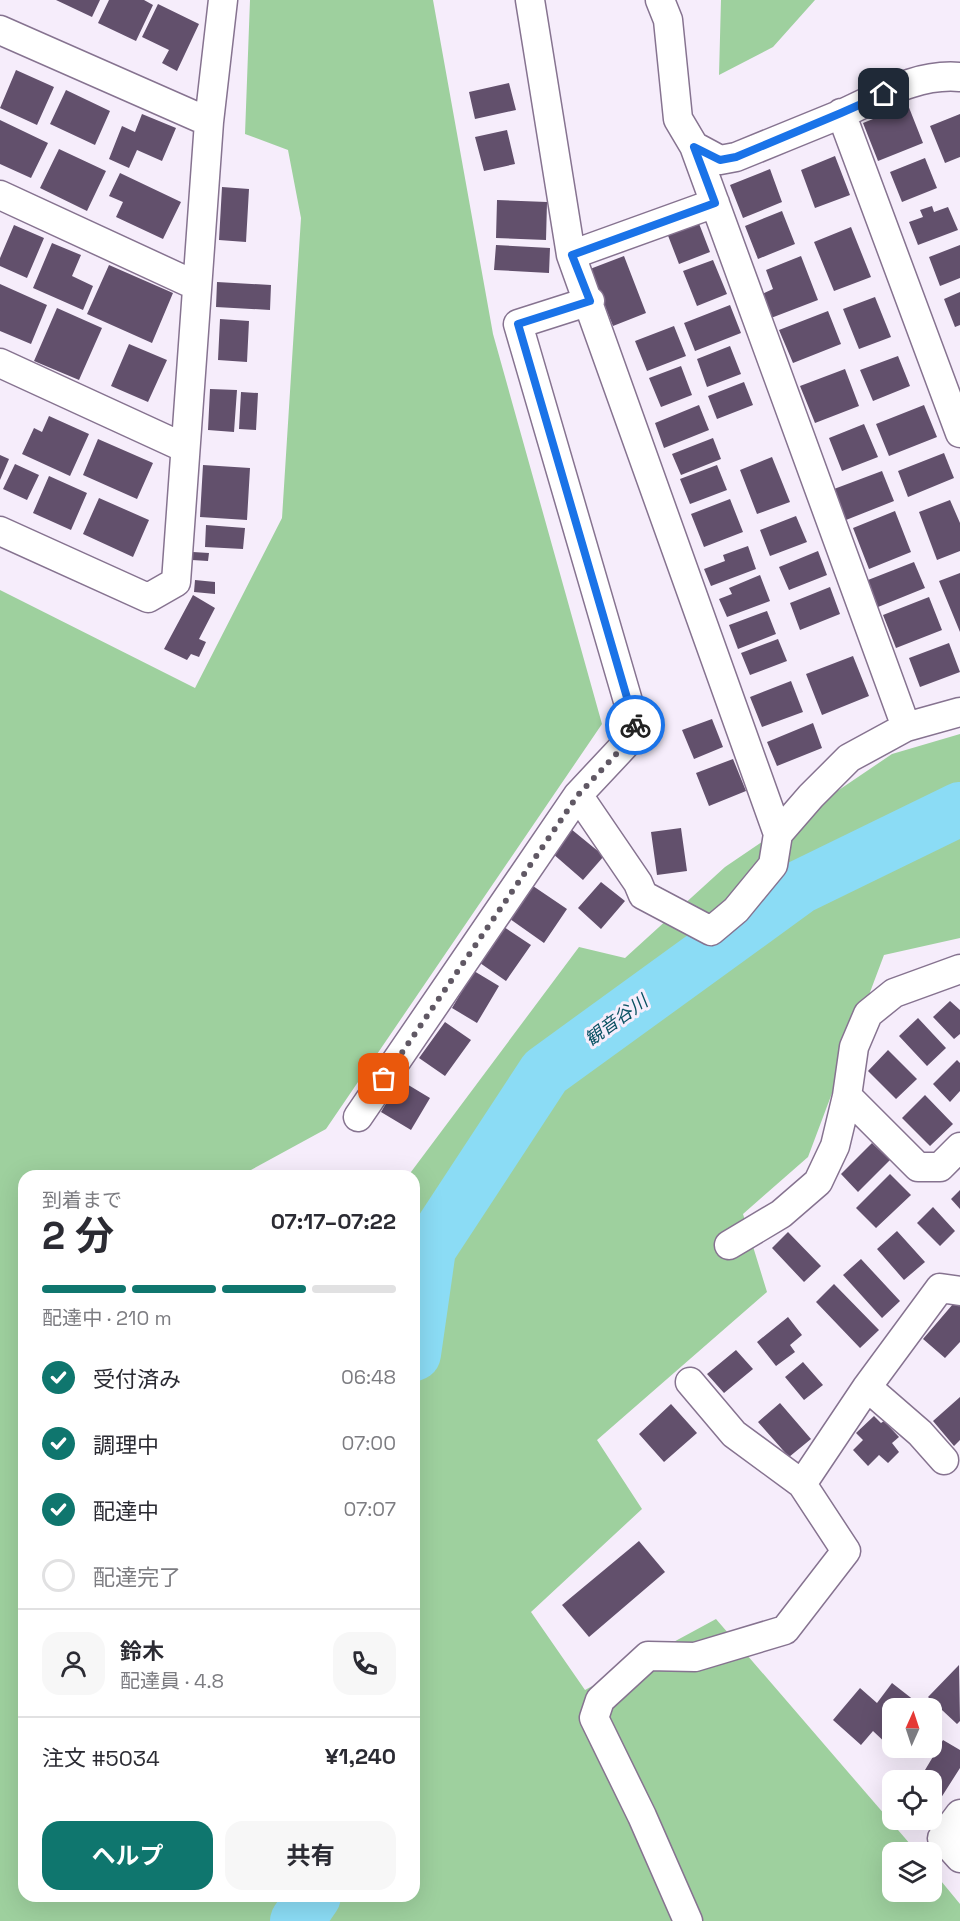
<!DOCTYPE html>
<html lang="ja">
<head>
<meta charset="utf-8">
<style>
  :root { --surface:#fff; --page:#f7f7f7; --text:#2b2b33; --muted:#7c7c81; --line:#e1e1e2; --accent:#0f766e }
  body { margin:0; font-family:"Space Grotesk","Noto Sans JP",sans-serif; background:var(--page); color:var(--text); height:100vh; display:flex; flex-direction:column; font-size:22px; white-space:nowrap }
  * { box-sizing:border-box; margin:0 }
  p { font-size:20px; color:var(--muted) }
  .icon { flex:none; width:33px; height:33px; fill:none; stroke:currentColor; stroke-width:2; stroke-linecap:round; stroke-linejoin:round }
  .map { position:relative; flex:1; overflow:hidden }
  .sheet { position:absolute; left:18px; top:1170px; width:402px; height:732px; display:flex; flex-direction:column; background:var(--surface); border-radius:18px; box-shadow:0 6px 24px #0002 }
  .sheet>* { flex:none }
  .needle { width:39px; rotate:3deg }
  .controls { position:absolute; left:882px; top:1698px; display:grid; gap:12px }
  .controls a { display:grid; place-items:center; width:60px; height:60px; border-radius:12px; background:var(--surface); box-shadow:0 6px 24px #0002; font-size:30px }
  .pin { position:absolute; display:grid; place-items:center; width:51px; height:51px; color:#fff; margin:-26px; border-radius:12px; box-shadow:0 3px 9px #0006 }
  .courier { position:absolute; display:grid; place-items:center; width:60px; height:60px; margin:-30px; border:4px solid #1a73e8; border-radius:50%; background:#fff; color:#222; box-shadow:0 2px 8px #0007 }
  .summary em { font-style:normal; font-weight:700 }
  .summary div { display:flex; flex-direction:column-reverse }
  .summary { display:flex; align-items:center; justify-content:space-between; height:102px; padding:0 24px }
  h1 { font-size:39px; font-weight:700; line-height:45px }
  .bar { display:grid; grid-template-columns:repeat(4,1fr); gap:9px 6px; align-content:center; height:72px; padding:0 24px }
  .bar i { height:8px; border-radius:4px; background:var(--line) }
  .bar .on { background:var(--accent) }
  .bar p { grid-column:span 4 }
  .line { display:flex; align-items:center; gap:15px; padding:0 24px; border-top:2px solid var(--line) }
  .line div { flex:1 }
  .round { display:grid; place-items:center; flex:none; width:63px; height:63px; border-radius:18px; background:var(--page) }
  ol { padding:0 24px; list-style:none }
  li { display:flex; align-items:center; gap:18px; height:66px }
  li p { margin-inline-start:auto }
  li .icon { padding:6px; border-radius:50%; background:var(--accent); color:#fff; stroke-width:4 }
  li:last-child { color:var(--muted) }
  li i { width:33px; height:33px; border:3px solid var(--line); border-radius:50% }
  .action { display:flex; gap:12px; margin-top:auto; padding:12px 24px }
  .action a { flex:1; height:69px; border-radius:18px; background:var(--accent); color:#fff; font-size:24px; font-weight:700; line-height:69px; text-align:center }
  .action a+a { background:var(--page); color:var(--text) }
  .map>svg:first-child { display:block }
  .forest { fill:#9ed09e }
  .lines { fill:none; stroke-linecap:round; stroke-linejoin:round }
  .river { stroke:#8bdcf5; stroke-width:54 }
  .building { fill:#62506c }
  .minor-casing { stroke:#867390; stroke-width:31 }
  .minor { stroke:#fff; stroke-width:28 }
  .done { stroke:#605864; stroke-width:6; stroke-dasharray:0 10.8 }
  .route { stroke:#1a73e8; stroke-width:8 }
  .labels { text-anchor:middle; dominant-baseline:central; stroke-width:6; stroke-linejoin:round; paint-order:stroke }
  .water-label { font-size:18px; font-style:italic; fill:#095162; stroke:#f6edfb }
</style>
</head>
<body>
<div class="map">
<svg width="960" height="1921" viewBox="0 0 960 1921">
  <rect width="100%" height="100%" fill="#f6edfb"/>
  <path class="forest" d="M250,0h183l60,334 109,390 -276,405 -86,47h-216v720h390v-720h-6l171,-229 46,11 100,-91 167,-113 68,-20v204l-76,17 -76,202 -65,57 24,78 -170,148 45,69 -111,103 54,78 131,-71 201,233h-25v40h40v-22l28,34v17h-960v-1331l195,98 87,-170 19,-300 -13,-68 -43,-16z
    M721,0h94l-42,47 -54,28z"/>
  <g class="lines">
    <path class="river" d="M414,1354l15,-105 116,-177 255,-185 160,-78
      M297,1921l17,-25"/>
  </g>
  <path class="building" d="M56,0h44l-8,17z
    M109,0h35l9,5 -17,36 -38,-18z
    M158,4l41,20 -22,47 -15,-8 7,-13 -27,-13z
    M16,70l38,17 -17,38 -37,-17z
    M509,83l7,27 -41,9 -6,-27z
    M66,90l44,21 -15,34 -45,-21z
    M908,105l15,38 -45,18 -15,-38z
    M142,114l34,14 -14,33 -25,-11 -8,18 -20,-9 13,-33 13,6z
    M960,114v43l-15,6 -15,-37z
    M0,120l48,23 -17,35 -31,-14z
    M507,130l8,34 -31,7 -9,-34z
    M59,149l47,22 -19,40 -47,-23z
    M835,156l15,39 -35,13 -14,-38z
    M925,158l12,30 -35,14 -12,-30z
    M770,169l12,33 -39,16 -13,-33z
    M120,173l61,29 -18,37 -47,-22 7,-15 -14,-6z
    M222,187l27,2 -3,53 -27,-2z
    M497,200l50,2 -1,38 -50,-2z
    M932,206l2,6 14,-5 10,23 -40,15 -9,-23 14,-5 -3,-7z
    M782,211l13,33 -37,15 -13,-33z
    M698,221l12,31 -31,12 -12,-31z
    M14,225l30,13 -17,40 -27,-12v-8z
    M851,227l20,50 -37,14 -20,-49z
    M52,243l29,12 -9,21 21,10 -10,24 -50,-22z
    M496,245l54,3 -1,25 -55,-3z
    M960,245v33l-20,8 -11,-29z
    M624,256l22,57 -33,13 -23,-57z
    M801,256l17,44 -47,18 -9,-24 11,-5 -7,-19z
    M713,260l14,34 -30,12 -14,-35z
    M109,265l64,28 -21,50 -65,-29z
    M217,282l54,3 -1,25 -54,-3z
    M0,284l47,21 -16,39 -31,-13z
    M960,292v33l-5,2 -11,-28z
    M875,297l16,40 -32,12 -16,-40z
    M730,305l11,28 -46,18 -11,-28z
    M57,308l45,20 -23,52 -45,-19z
    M828,311l13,33 -48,19 -14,-33z
    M220,319l29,2 -2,41 -29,-2z
    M674,326l12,30 -39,15 -12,-30z
    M129,344l38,16 -19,42 -37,-16z
    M730,346l11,28 -34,13 -10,-28z
    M898,356l12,30 -37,15 -13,-31z
    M681,366l11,29 -31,12 -12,-29z
    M845,369l14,37 -44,17 -15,-37z
    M744,382l9,23 -36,14 -9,-23z
    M210,389l27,1 -3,42 -26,-2z
    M241,392l17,1 -2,37 -17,-1z
    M699,405l10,25 -45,18 -9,-25z
    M924,405l13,32 -48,19 -13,-32z
    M49,416l40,18 -19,42 -48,-22 12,-26 8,4z
    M864,424l14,33 -36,14 -13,-33z
    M713,438l8,21 -40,16 -9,-21z
    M98,439l55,24 -16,36 -54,-24z
    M944,453l10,25 -46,19 -10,-26z
    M0,455l9,4 -9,21z
    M772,457l18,45 -33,12 -17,-44z
    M15,464l24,11 -12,25 -24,-11z
    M203,465l47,3 -3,52 -47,-3z
    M717,465l10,25 -37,14 -10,-25z
    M882,471l12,30 -48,19 -12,-31z
    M49,476l38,17 -16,37 -38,-17z
    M99,498l50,22 -16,37 -50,-23z
    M730,499l13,33 -39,15 -13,-33z
    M950,500l10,23v28l-23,9 -18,-48z
    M895,511l16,41 -42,17 -16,-41z
    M796,516l11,26 -37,14 -10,-26z
    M206,525l39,3 -2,21 -38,-2z
    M748,546l8,23 -45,17 -7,-17 21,-8 -2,-6z
    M818,551l9,24 -38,15 -10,-23z
    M193,552l16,1 -1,8 -16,-1z
    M914,562l11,26 -47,19 -10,-27z
    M960,573v59l-21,-51z
    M760,575l10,26 -43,16 -8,-18 13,-5 -3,-6z
    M195,580l20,2v12l-21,-2z
    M830,587l10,27 -40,16 -10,-27z
    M193,595l22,13 -16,31 7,3 -7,15 -8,-3 -4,6 -23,-11z
    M929,597l13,33 -46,18 -13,-33z
    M767,611l9,23 -38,15 -9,-24z
    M778,639l9,22 -37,14 -9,-22z
    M949,643l11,29 -40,15 -11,-29z
    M853,656l16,40 -47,19 -16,-41z
    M791,681l12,31 -41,15 -12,-30z
    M712,719l11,28 -29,12 -12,-29z
    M813,723l9,25 -45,18 -10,-24z
    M733,759l13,32 -37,15 -13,-33z
    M681,828l6,43 -30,4 -6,-43z
    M571,829l33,27 -21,24 -31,-27z
    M601,882l24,19 -24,28 -23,-21z
    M533,886l34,23 -23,34 -34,-24z
    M504,927l27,18 -25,36 -26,-18z
    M474,971l25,15 -22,37 -25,-15z
    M950,1001l10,9v24l-6,5 -21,-22z
    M918,1018l28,30 -19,18 -28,-30z
    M445,1022l26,18 -26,36 -26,-18z
    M888,1050l29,29 -21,20 -28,-28z
    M957,1060l3,3v28l-10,11 -17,-18z
    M400,1080l30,18 -19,32 -30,-18z
    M925,1095l28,29 -23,22 -28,-28z
    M872,1143l18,17 -32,32 -17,-18z
    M890,1174l21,21 -35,33 -20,-20z
    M960,1190v19l-9,-10z
    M933,1207l22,24 -15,15 -23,-23z
    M897,1231l28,31 -21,18 -27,-31z
    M788,1232l33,34 -17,16 -32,-34z
    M861,1259l39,42 -18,17 -39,-43z
    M834,1284l45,46 -19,18 -44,-46z
    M953,1304l7,1v37l-15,16 -22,-19z
    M788,1317l14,18 -12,10 5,7 -19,14 -19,-24z
    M736,1350l17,19 -29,24 -17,-19z
    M803,1362l20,23 -19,15 -19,-23z
    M960,1397v43l-6,6 -21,-25z
    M780,1403l31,36 -22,18 -31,-35z
    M671,1404l26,29 -33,29 -25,-28z
    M874,1416l7,7 3,-2 15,16 -7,6 7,9 -11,11 -9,-8 -11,11 -15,-16 10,-10 -7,-7z
    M639,1541l26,31 -76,65 -27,-32z
    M959,1665l1,56 -3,3 -29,-27z
    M892,1683l32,25h-32v36l-2,3 -17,-16 -12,14 -28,-25 27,-32 17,15z
    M943,1740l17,10v18l-21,33 -7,-5v-16h-13z"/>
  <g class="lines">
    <g class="minor-casing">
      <path id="minor" d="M530,0l41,255 207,579 33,-38 38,-38 57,-31 54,-15
        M660,0l8,20 10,99 16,27 26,14 16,-3c34,-14 69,-28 103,-42 39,-17 76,-42 121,-38
        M0,30l209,92
        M841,113l119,320
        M694,146l212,581
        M0,195l197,91
        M571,255l144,-52
        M0,363l185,85
        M0,531l148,67 28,-16 33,-460 14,-122
        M578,795l60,88 5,12 68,36 25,-21 37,-45 5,-31
        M847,1096l71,71h22l20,-20
        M358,1117l220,-322 59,-63 -119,-408 72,-23
        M729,1245l52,-31 37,-32 17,-36 12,-50 7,-49 14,-33 26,-21 66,-24
        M690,1382l44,52 68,50 65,-97 73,-99 20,3
        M867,1387l53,46 24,27
        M960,1814l-18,24 18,20
        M688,1921l-46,-105 -48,-98 6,-18 48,-44 47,1 90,-27 61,-79 -44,-67"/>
    </g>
    <use href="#minor" class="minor"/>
  </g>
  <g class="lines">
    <path class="done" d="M384,1079l194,-284 59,-63 -2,-7"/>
    <path class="route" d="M635,725l-117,-401 72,-23 -18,-46 143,-52 -21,-56 26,13 16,-3 105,-44 43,-19"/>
  </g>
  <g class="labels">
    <g class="water-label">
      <text transform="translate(616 1020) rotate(-36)">観音谷川</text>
    </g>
  </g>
</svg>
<div class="controls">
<a><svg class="needle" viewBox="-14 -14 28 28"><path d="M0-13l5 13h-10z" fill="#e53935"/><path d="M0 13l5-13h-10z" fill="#7c7c81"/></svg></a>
<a><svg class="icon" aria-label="locate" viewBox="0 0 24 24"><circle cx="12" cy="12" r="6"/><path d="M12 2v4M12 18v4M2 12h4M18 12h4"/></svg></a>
<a><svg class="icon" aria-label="layers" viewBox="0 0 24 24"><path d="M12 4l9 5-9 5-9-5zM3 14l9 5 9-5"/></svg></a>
</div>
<div class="pin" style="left:384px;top:1079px;background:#ea580c"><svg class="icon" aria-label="bag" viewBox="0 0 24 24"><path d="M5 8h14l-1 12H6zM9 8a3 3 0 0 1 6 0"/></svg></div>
<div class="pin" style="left:884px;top:94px;background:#1f2937"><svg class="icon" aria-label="home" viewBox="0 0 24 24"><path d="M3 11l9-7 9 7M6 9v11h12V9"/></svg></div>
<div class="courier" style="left:635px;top:725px"><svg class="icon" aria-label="bike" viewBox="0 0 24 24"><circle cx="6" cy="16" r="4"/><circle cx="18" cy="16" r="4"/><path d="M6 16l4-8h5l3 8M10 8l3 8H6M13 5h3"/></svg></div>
<section class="sheet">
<div class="summary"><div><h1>2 分</h1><p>到着まで</p></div><em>07:17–07:22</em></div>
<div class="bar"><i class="on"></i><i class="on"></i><i class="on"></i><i></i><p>配達中 · 210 m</p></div>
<ol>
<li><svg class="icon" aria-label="check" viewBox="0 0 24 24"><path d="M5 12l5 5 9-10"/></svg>受付済み<p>06:48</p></li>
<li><svg class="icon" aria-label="check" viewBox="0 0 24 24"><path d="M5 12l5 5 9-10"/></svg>調理中<p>07:00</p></li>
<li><svg class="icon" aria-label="check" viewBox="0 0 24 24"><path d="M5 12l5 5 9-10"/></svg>配達中<p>07:07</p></li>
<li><i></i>配達完了</li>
</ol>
<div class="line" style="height:108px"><a class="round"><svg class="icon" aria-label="person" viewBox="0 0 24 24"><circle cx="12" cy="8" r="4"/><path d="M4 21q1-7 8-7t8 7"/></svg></a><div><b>鈴木</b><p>配達員 · 4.8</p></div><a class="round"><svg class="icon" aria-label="phone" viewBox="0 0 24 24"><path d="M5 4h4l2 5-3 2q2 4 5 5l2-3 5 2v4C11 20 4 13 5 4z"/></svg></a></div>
<div class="line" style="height:78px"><div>注文 #5034</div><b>¥1,240</b></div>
<div class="action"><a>ヘルプ</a><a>共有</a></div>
</section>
</div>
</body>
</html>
